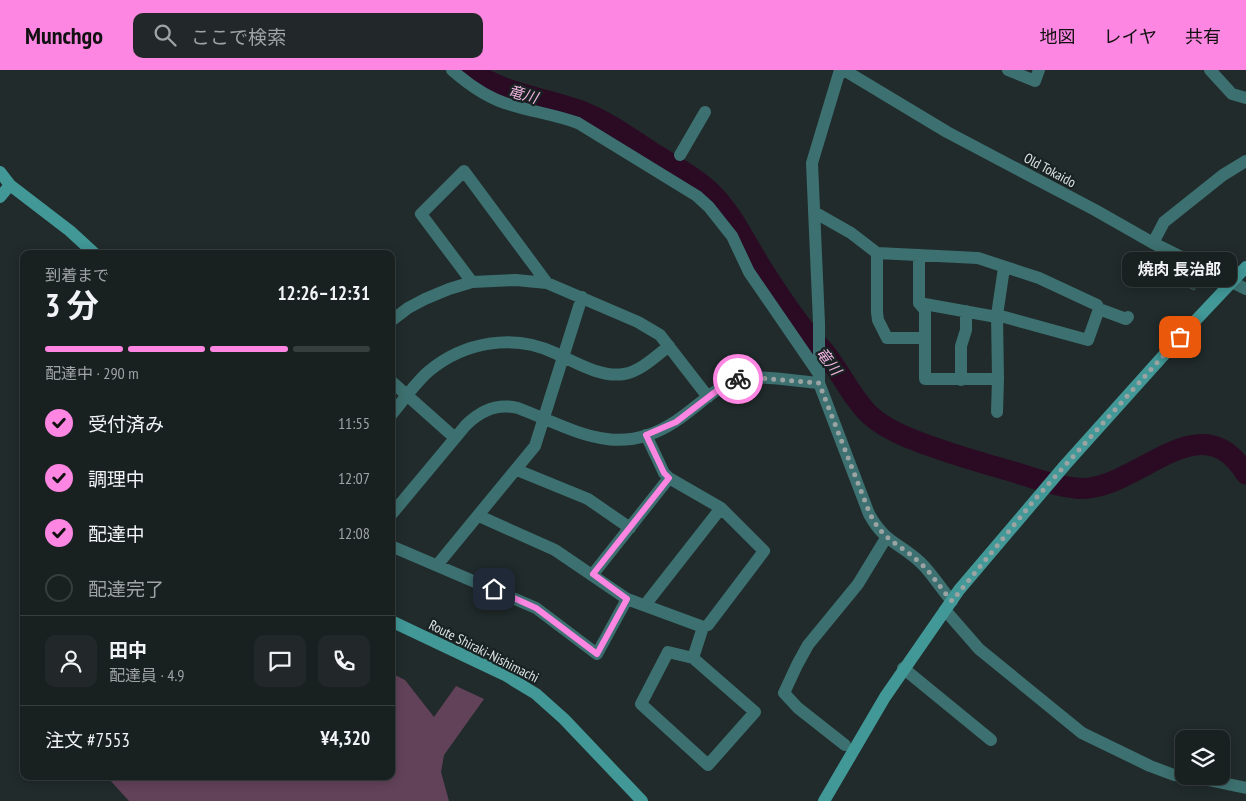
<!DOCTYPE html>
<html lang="ja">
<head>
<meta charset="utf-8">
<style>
  :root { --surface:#192020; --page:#222829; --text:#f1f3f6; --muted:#9fa3a5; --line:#373e3e; --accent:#fd86e2 }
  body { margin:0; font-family:"PT Sans Narrow","Noto Sans JP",sans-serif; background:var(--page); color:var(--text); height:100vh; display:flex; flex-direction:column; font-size:19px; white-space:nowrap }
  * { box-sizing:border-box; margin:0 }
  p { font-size:16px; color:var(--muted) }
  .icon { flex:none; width:28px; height:28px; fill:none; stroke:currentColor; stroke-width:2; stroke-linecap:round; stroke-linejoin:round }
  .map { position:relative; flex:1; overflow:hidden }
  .side { position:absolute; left:20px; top:180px; width:375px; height:530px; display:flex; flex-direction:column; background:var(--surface); border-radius:10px; box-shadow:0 2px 12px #0003,0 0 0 1px var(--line) }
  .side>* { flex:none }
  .tools { position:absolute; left:1175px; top:660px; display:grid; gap:10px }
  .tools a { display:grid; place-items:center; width:55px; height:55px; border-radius:10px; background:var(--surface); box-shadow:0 2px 12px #0003,0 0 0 1px var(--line); font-size:25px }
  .pin { position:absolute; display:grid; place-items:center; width:42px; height:42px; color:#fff; margin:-21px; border-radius:10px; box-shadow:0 2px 8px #0006 }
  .courier { position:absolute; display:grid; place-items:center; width:50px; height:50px; margin:-25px; border:4px solid #fd86e2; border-radius:50%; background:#fff; color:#222; box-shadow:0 1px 6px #0007 }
  .bubble { position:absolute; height:35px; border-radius:10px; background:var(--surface); box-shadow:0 2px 12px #0003,0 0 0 1px var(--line); font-size:16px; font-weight:700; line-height:35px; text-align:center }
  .overview em { font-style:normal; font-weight:700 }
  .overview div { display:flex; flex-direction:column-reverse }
  .overview { display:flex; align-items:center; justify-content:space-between; height:85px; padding:0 25px }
  h1 { font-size:32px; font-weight:700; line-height:38px }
  .bar { display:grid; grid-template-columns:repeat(4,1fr); gap:8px 5px; align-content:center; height:60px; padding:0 25px }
  .bar i { height:6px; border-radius:4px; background:var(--line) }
  .bar .active { background:var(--accent) }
  .bar p { grid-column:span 4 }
  .line { display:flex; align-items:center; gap:12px; padding:0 25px; border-top:1px solid var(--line) }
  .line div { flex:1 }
  .round { display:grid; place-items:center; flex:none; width:52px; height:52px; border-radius:10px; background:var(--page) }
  ol { padding:0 25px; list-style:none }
  li { display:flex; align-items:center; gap:15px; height:55px }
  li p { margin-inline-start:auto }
  li .icon { padding:5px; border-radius:50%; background:var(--accent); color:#111; stroke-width:4 }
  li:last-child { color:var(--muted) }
  li i { width:28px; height:28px; border:2px solid var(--line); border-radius:50% }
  header { display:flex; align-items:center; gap:30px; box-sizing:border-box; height:70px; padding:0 25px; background:var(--accent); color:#111 }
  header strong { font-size:24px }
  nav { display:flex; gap:28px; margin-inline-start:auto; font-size:18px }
  .search { width:350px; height:45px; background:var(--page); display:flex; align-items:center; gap:12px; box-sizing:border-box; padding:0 18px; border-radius:10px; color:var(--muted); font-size:19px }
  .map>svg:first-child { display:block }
  .green { fill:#624259 }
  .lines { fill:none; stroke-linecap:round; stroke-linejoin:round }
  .river { stroke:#2a0b23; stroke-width:21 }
  .building { fill:#144242; stroke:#4c5757 }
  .street { stroke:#3d7070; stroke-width:12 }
  .secondary { stroke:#419897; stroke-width:12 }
  .done { stroke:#9ba3a3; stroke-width:5; stroke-dasharray:0 9 }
  .route { stroke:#fd86e2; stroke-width:6 }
  .labels { text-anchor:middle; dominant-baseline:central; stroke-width:4.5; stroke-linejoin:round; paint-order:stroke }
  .street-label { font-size:14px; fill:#dde4e4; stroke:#182222 }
  .water-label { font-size:15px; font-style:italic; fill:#f1b3e0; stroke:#182222 }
</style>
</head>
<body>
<header>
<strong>Munchgo</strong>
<div class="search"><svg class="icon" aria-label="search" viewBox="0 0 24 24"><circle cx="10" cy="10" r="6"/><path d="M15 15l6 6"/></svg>ここで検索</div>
<nav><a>地図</a><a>レイヤ</a><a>共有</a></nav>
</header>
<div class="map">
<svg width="1246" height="731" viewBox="0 0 1246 731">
  <rect width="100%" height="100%" fill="#212b2b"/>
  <path class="green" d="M391,603l14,7 29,37 22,-31 28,13 -40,56 -3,17 8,29h-320l-20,-22v-3h282z"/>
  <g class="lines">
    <path class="river" d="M471,0c31,24 71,27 107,40 27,10 51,27 75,43 18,11 37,21 52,34 26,22 40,55 58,83 14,22 30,46 47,67 5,6 12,11 16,17 15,19 28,47 45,62 16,14 37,22 56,29 28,10 58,19 87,27 19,6 41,14 61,16 59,8 123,-91 171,-14"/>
  </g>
  <path class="building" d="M1181,196l20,10 -7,14 -20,-10z"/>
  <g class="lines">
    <path class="street" d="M452,0c17,15 37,29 59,35 23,7 45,10 67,18l119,73 12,11 23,29 17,36 70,102
      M840,0l-28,93 7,160v60l50,131c16,29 29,28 51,48 12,11 20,26 32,39
      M844,0l103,62 148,78 58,33 93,46
      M1008,0l27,11 4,-11
      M1210,0l22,24 14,4
      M680,85l25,-43
      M814,142l37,21 26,20
      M1153,173l11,-21 59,-47 23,-14
      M919,185v48l72,13 6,-1 7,-47
      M472,212l-51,-68 43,-43 83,112
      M919,233l6,7v28
      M391,251l17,-13 17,-9 24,-10 23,-7 44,-2 31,3 91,39 22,13 48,62
      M998,309l-1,-64 91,25 11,-31
      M961,310v-34l5,-16v-19
      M391,311l64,57
      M997,342l1,-33h-73v-41h-38l-9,-18 -1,-8v-59l101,5 61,20 58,27 2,4 27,10 2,-2
      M391,345c12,-14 24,-32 38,-44 35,-29 84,-38 126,-18 20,9 46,25 69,21 17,-3 32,-18 45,-28
      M517,400l71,29 42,29
      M391,445l75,-90c15,-15 32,-22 52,-17 57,22 100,52 158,13 20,-13 37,-32 60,-41 17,-7 63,2 83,3
      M479,446l76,34 72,49 76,28 5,-2 56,-74 -43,-43 -52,-30 -5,-5 -18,-38
      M391,476l145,62 61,46 30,-55
      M438,494l97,-118 47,-149
      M593,504l76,-96
      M645,535l76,-97
      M945,540l34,39 103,84 68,33 24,9 10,1
      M668,582l25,6 62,54 -47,53 -67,-61z
      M693,588l10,-31
      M903,598l88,72
      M845,675l-47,-37 -14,-15 13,-28 11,-20 50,-61 28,-46
      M1189,706l57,12"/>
    <path class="secondary" d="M0,102l10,13 60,46 25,23
      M0,127l10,-12
      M391,551l114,54 31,19 28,25 78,82
      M824,731l61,-104 74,-107 107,-126 114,-127 66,-70"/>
  </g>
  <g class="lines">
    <path class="done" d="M738,309l10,-2 71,6 51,131c15,29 28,28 49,48 13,11 21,26 33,39l84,-103 144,-161"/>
    <path class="route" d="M494,519l42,19 61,46 30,-55 -34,-25 76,-96 -5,-5 -18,-38 30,-13 43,-33 19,-10"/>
  </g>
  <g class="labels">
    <g class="street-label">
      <text transform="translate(1050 100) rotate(28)">Old Tokaido</text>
      <text transform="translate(484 581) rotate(27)">Route Shiraki-Nishimachi</text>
    </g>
    <g class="water-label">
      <text transform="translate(523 24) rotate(16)">竜川</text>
      <text transform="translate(829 291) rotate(53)">竜川</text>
    </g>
  </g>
</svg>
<div class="tools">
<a><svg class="icon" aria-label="layers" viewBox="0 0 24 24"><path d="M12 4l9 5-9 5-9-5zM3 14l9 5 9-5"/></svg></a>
</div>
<div class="pin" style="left:1180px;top:267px;background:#ea580c"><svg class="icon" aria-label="bag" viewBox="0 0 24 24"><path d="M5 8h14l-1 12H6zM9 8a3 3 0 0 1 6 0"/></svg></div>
<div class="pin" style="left:494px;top:519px;background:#1f2937"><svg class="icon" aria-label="home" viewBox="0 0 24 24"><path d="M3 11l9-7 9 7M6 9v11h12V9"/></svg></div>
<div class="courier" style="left:738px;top:309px"><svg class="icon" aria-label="bike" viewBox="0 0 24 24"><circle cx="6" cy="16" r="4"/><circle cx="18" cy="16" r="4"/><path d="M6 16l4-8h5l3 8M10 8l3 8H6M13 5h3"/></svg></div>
<div class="bubble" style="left:1122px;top:182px;width:115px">焼肉 長治郎</div>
<section class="side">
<div class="overview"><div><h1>3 分</h1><p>到着まで</p></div><em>12:26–12:31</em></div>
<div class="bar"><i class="active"></i><i class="active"></i><i class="active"></i><i></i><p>配達中 · 290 m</p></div>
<ol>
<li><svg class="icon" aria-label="check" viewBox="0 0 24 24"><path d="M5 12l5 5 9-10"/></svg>受付済み<p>11:55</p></li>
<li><svg class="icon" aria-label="check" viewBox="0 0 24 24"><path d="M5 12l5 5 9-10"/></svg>調理中<p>12:07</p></li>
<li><svg class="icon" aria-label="check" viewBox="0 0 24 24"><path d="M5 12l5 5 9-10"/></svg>配達中<p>12:08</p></li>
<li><i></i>配達完了</li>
</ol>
<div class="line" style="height:90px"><a class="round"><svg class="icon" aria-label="person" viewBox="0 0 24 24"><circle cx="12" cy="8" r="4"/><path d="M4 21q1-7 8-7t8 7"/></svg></a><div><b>田中</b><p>配達員 · 4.9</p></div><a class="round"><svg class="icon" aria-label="chat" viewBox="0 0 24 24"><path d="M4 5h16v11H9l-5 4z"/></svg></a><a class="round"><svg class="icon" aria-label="phone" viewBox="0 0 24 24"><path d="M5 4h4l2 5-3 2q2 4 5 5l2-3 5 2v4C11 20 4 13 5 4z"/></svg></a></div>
<div class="line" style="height:65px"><div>注文 #7553</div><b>¥4,320</b></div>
</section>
</div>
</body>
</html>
